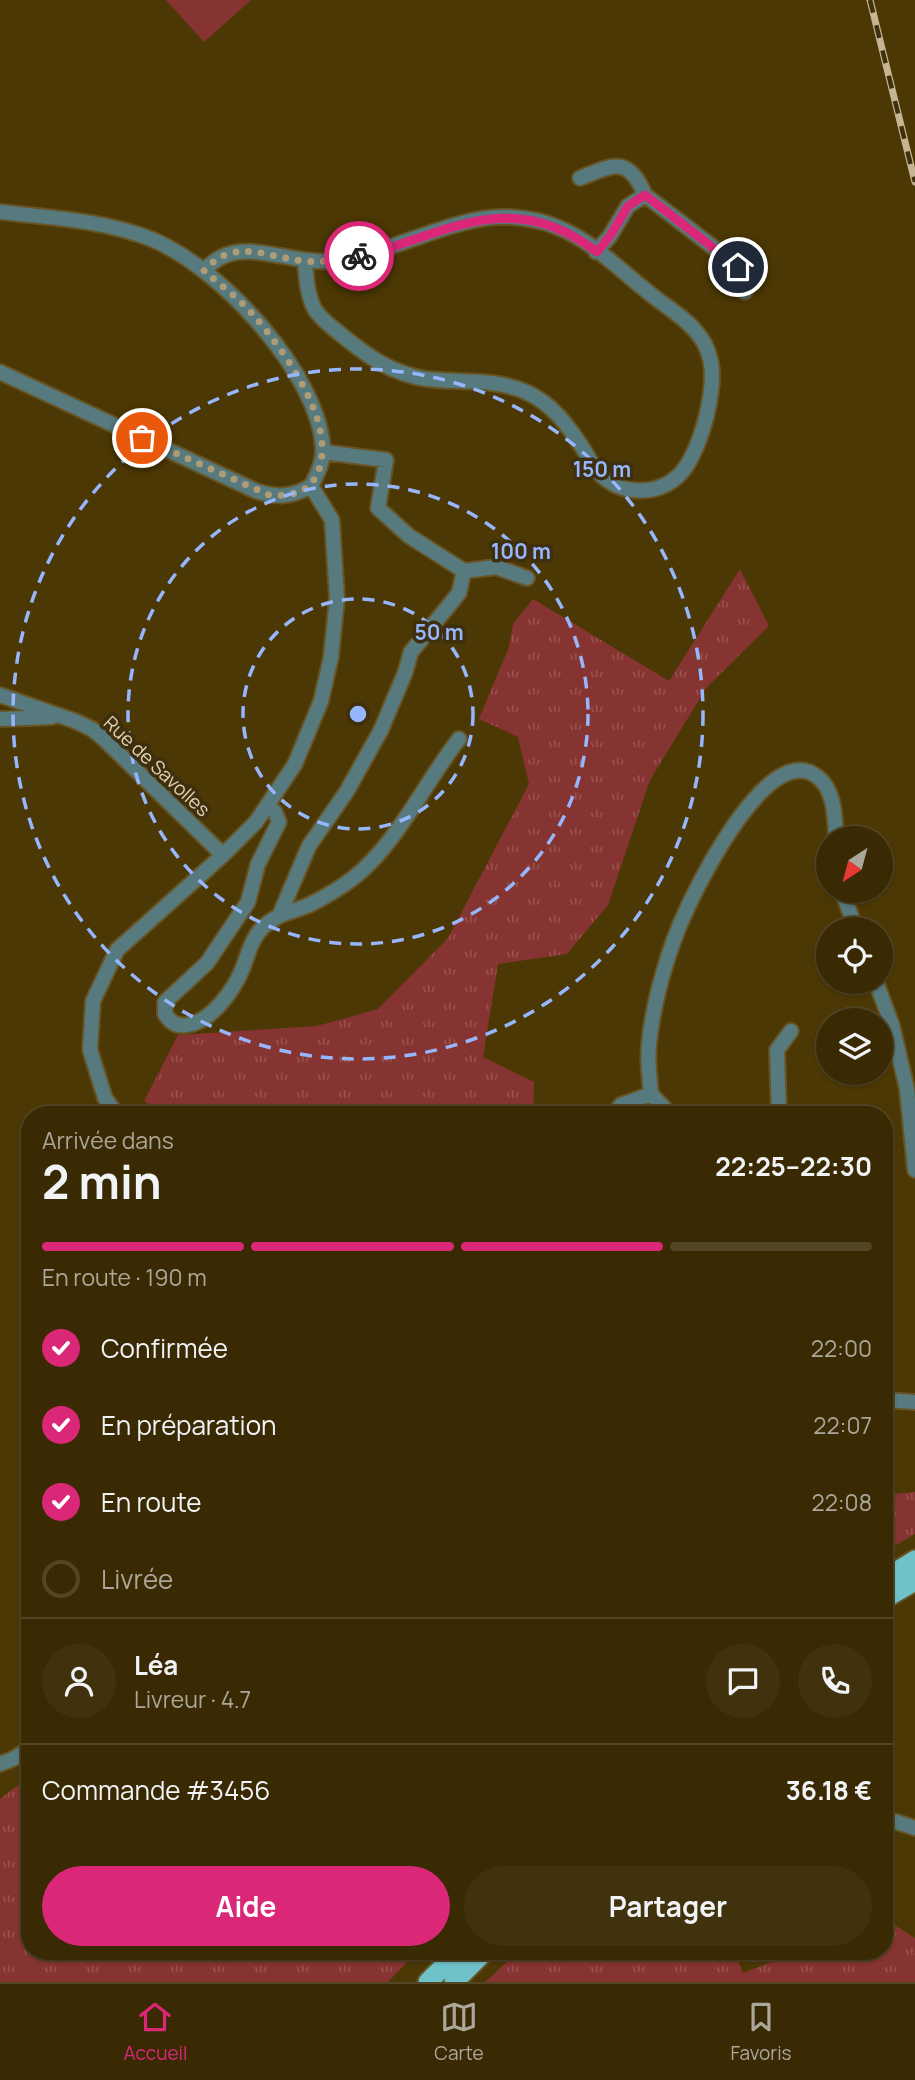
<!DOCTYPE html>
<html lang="fr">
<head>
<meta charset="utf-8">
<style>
  :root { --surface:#392a03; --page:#40320d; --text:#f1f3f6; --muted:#aba79a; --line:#534625; --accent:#db2777 }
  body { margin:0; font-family:Manrope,sans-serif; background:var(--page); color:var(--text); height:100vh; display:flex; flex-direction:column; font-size:26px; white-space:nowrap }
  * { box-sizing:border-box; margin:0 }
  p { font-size:23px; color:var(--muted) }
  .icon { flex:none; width:38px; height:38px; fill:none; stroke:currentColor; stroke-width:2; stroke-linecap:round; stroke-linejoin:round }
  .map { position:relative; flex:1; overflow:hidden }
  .details { position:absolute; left:21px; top:1106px; width:872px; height:854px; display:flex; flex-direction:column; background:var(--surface); border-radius:28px; box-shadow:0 2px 5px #0004,0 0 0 2px var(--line) }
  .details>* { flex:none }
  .needle { width:46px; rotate:216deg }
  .tools { position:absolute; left:816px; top:826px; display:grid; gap:14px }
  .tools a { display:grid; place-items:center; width:77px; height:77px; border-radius:50%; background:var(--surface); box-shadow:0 2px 5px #0004,0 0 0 2px var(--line); font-size:35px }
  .pin { position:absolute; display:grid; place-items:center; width:60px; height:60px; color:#fff; margin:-30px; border:4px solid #fff; border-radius:50%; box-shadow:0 2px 7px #0007 }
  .courier { position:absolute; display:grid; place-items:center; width:70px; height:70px; margin:-35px; border:5px solid #db2777; border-radius:50%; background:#fff; color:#222; box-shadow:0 2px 9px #0007 }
  .overview em { font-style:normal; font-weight:700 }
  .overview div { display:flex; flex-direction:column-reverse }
  .overview { display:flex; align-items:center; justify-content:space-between; height:119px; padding:0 21px }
  h1 { font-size:46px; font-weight:700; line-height:52px }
  .bar { display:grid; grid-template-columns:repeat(4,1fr); gap:10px 7px; align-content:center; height:84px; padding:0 21px }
  .bar i { height:9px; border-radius:5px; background:var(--line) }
  .bar .selected { background:var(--accent) }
  .bar p { grid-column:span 4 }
  .line { display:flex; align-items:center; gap:18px; padding:0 21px; border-top:2px solid var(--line) }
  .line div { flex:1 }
  .round { display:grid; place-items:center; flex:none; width:74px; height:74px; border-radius:37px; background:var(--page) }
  ol { padding:0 21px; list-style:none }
  li { display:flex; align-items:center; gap:21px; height:77px }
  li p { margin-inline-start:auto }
  li .icon { padding:7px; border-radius:50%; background:var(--accent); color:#fff; stroke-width:4 }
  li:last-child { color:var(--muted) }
  li i { width:38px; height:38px; border:4px solid var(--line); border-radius:50% }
  .action { display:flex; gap:14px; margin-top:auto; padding:14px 21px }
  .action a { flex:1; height:80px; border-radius:42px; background:var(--accent); color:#fff; font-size:28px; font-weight:700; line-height:80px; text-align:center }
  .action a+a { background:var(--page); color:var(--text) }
  .tabs { display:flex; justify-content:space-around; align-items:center; height:98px; border-top:2px solid var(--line); background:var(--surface); font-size:19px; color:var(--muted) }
  .tabs a { display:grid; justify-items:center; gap:4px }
  .tabs .selected { color:var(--accent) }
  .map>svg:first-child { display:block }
  .grass { fill:url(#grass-tufts) }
  .pitch { fill:#863431 }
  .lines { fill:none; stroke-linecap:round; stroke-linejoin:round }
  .minor-casing { stroke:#675424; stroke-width:18 }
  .trunk-casing { stroke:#675424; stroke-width:23 }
  .minor { stroke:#577a7e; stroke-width:14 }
  .trunk { stroke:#70c2ca; stroke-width:19 }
  .rail-casing { stroke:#c5b593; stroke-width:7 }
  .rail { stroke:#3e2f0e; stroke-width:4.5; stroke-dasharray:13; stroke-linecap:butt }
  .done { stroke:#ad9c76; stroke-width:7; stroke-dasharray:0 12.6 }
  .route { stroke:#db2777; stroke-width:9 }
  .ring { fill:none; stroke:#96b6fd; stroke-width:3.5; stroke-dasharray:12 9 }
  .labels { text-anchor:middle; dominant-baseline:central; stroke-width:7; stroke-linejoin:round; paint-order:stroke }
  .street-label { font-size:19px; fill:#e1d2b4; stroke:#3e2f0e }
  .centre { fill:#96b6fd; stroke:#3e2f0e; stroke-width:3.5 }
  .ring-label { font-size:21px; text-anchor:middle; font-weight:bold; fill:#96b6fd; stroke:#3e2f0e; stroke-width:7; stroke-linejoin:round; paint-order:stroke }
</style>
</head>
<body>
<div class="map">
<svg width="915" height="1982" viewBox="0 0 915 1982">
  <defs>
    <pattern id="grass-tufts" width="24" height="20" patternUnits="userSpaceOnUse" patternTransform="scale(1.75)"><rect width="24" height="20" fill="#863431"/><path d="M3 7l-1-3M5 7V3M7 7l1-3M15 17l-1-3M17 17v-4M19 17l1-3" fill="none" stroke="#97504c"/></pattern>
  </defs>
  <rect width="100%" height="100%" fill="#4c3804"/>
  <path class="grass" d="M740,569l29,57 -62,61 -57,93 -42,125 -41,49 -69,10 -15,93 51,25 -1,33h-368l-21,-14 34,-66 139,-9 61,-17 70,-71 81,-154 -11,-47 -39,-18 30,-72 4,-23 20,-25 136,82z
    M915,1492v42l-31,18v-57z
    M30,1776v175h388l-30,31h-388v-183z
    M884,1898l3,22 28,18v44h-430l34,-31h215l9,22 58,-22h83z"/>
  <path class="pitch" d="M166,0h85l-47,42z"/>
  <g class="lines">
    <g class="minor-casing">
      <path id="minor" d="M580,178c33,-13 48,-23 65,17l-17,11 -18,30 -14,16
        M645,195l94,72 6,25
        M0,212c51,6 103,8 151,27 68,27 170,136 172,212 0,12 -6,24 -12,35
        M204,271c33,-39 80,-7 123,-10 62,-4 125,-47 184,-44 15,1 32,4 46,10 36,14 66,46 96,69 15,12 34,23 45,38 5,6 9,14 11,21 10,29 -8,96 -28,118 -21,23 -58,23 -80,2 -7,-7 -12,-16 -17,-25 -15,-23 -31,-46 -58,-58 -31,-14 -66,-9 -99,-13 -36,-5 -61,-24 -88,-46 -9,-8 -19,-14 -25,-25 -7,-15 -8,-31 -9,-47
        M0,372l256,119c21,7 36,6 55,-5
        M464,571l32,-4 31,11
        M0,695l75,26 17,8 14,12 117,114
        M0,719l52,-2
        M268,806l7,6 4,10 -21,42 -10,38 -41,61 -42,39v12c5,8 12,13 22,11 24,-3 46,-34 55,-55 6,-15 9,-31 21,-43 18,-16 29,-14 48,-23 14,-7 29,-16 41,-25 44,-33 73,-97 107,-140
        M842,891l14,38
        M280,914l29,-68 38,-55 34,-61 24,-57 6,-21 48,-59 5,-22 -55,-35 -31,-28 8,-48 -63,-8
        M876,982l16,43 15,64 8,81
        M117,1115l-12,-17 -15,-48 3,-49 24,-51 106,-95 33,-33 39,-58 26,-63 10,-44 6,-59 -5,-78 -21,-34
        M613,1115l8,-10 30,-11
        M671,1115l-20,-21c-2,-20 -4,-40 -1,-59 5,-39 19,-88 36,-124 15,-33 82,-167 129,-136 20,13 20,42 21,63
        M779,1115l-2,-65 14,-19
        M884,1400l31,2
        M0,1764l15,-6 15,-10
        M884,1818l31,10"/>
    </g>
    <g class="trunk-casing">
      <path id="trunk" d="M884,1579l31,-19
        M884,1599l31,-18
        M428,1982l31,-31
        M454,1982l31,-31"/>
    </g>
    <use href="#minor" class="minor"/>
    <use href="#trunk" class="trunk"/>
    <g class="rail-casing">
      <path id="rail" d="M870,0l45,182"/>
    </g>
    <use href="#rail" class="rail"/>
  </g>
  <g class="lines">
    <path class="done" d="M142,438l127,57c22,1 40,-1 49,-23 19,-49 -32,-118 -62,-154 -15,-18 -35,-33 -52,-47 30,-35 64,-13 101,-10 19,2 37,-2 54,-5"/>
    <path class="route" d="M359,256l16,-3c83,-27 143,-62 222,-1l13,-16 18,-30 17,-11 93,72"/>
  </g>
  <g class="ring">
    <circle cx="358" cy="714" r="115"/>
    <circle cx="358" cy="714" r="230"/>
    <circle cx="358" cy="714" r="345"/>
  </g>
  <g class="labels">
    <g class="street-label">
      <text transform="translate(157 766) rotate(43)">Rue de Savolles</text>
    </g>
  </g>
  <circle cx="358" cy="714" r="10" class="centre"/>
  <g class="ring-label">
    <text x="602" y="477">150 m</text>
    <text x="521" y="559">100 m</text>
    <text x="439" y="640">50 m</text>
  </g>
</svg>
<div class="tools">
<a><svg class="needle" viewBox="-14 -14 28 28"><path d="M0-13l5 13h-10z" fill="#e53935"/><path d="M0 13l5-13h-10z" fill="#aba79a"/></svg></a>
<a><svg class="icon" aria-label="locate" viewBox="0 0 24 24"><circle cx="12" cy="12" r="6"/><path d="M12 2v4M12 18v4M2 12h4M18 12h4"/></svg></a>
<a><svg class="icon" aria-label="layers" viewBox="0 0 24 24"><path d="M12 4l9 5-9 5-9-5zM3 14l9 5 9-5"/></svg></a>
</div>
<div class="pin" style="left:142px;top:438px;background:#ea580c"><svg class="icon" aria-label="bag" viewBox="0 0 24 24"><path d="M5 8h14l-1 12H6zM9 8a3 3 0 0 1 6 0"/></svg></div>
<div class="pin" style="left:738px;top:267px;background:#1f2937"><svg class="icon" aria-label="home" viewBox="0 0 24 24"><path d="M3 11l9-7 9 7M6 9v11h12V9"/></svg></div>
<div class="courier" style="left:359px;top:256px"><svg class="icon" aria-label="bike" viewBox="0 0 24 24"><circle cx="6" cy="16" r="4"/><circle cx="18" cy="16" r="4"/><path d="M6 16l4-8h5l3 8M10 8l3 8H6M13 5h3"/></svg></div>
<section class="details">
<div class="overview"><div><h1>2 min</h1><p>Arrivée dans</p></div><em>22:25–22:30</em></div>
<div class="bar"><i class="selected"></i><i class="selected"></i><i class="selected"></i><i></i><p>En route · 190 m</p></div>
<ol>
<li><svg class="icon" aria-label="check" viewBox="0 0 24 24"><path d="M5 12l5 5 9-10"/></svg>Confirmée<p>22:00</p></li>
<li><svg class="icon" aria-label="check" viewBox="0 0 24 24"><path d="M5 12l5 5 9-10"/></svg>En préparation<p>22:07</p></li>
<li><svg class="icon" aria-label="check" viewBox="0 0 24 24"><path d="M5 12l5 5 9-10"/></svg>En route<p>22:08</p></li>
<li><i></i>Livrée</li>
</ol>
<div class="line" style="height:126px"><a class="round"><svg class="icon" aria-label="person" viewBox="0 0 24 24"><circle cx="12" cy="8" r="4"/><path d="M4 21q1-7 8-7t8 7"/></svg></a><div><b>Léa</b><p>Livreur · 4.7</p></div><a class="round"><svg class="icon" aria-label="chat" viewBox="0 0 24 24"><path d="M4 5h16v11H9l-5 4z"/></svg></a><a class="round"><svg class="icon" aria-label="phone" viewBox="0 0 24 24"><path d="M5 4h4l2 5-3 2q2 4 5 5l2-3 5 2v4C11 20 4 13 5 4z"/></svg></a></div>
<div class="line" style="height:91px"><div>Commande #3456</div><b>36.18 €</b></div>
<div class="action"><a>Aide</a><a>Partager</a></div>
</section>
</div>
<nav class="tabs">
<a class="selected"><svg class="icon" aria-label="home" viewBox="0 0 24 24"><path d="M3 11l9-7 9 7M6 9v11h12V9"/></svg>Accueil</a>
<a><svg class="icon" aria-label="map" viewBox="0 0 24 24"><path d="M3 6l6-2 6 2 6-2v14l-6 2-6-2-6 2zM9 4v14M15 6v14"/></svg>Carte</a>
<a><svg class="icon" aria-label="saved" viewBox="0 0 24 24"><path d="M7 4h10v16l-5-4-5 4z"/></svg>Favoris</a>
</nav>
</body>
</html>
